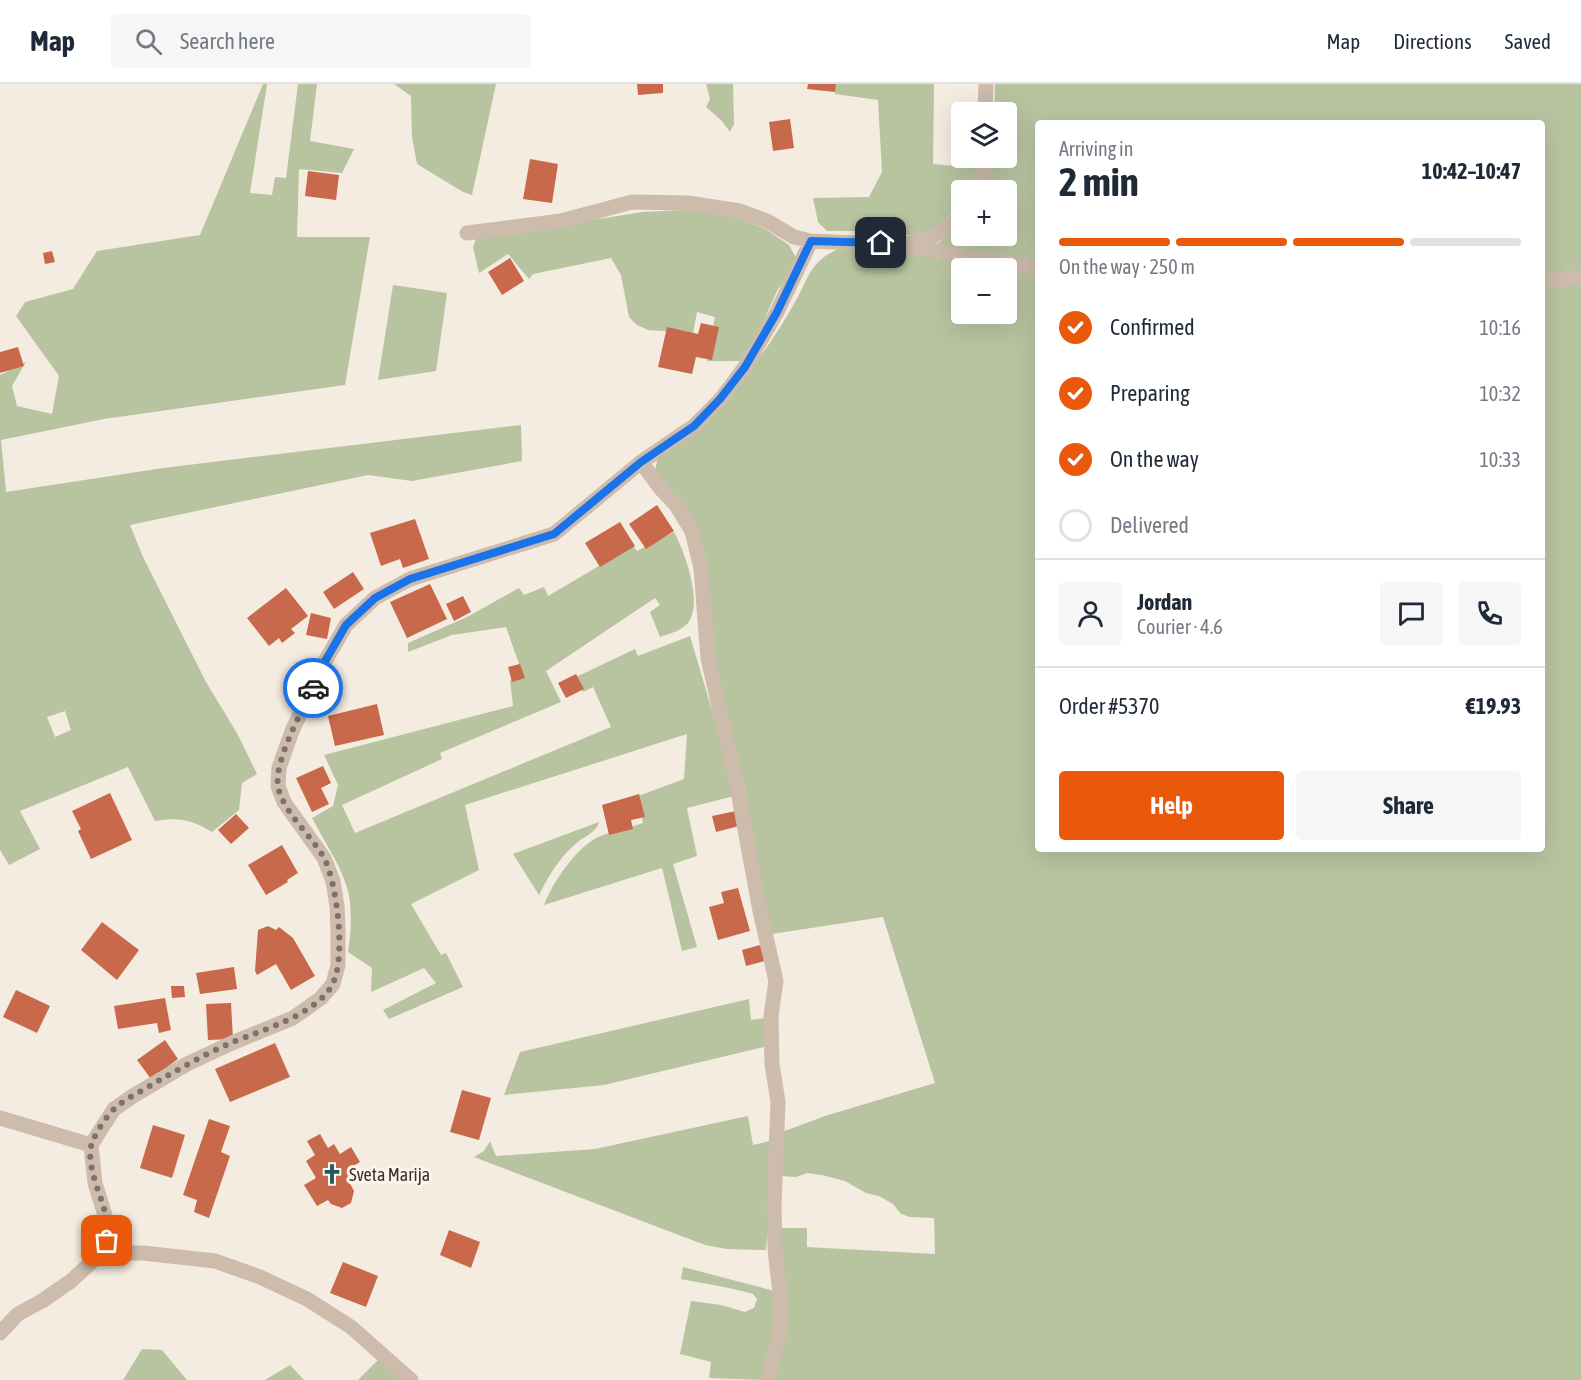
<!DOCTYPE html>
<html lang="en">
<head>
<meta charset="utf-8">
<style>
  :root { --surface:#fff; --page:#f6f6f7; --text:#1f2937; --muted:#747a83; --line:#e0e1e3; --accent:#ea580c }
  body { margin:0; font-family:"Asap Condensed",sans-serif; background:var(--page); color:var(--text); height:100vh; display:flex; flex-direction:column; font-size:22px; white-space:nowrap }
  * { box-sizing:border-box; margin:0 }
  p { font-size:20px; color:var(--muted) }
  .icon { flex:none; width:33px; height:33px; fill:none; stroke:currentColor; stroke-width:2; stroke-linecap:round; stroke-linejoin:round }
  .map { position:relative; flex:1; overflow:hidden }
  .drawer { position:absolute; left:1035px; top:36px; width:510px; height:732px; display:flex; flex-direction:column; background:var(--surface); border-radius:6px; box-shadow:0 6px 24px #0002 }
  .drawer>* { flex:none }
  .buttons { position:absolute; left:951px; top:18px; display:grid; gap:12px }
  .buttons a { display:grid; place-items:center; width:66px; height:66px; border-radius:6px; background:var(--surface); box-shadow:0 6px 24px #0002; font-size:30px }
  .pin { position:absolute; display:grid; place-items:center; width:51px; height:51px; color:#fff; margin:-26px; border-radius:12px; box-shadow:0 3px 9px #0006 }
  .courier { position:absolute; display:grid; place-items:center; width:60px; height:60px; margin:-30px; border:4px solid #1a73e8; border-radius:50%; background:#fff; color:#222; box-shadow:0 2px 8px #0007 }
  .overview em { font-style:normal; font-weight:700 }
  .overview div { display:flex; flex-direction:column-reverse }
  .overview { display:flex; align-items:center; justify-content:space-between; height:102px; padding:0 24px }
  h1 { font-size:39px; font-weight:700; line-height:45px }
  .bar { display:grid; grid-template-columns:repeat(4,1fr); gap:9px 6px; align-content:center; height:72px; padding:0 24px }
  .bar i { height:8px; border-radius:4px; background:var(--line) }
  .bar .active { background:var(--accent) }
  .bar p { grid-column:span 4 }
  .line { display:flex; align-items:center; gap:15px; padding:0 24px; border-top:2px solid var(--line) }
  .line div { flex:1 }
  .round { display:grid; place-items:center; flex:none; width:63px; height:63px; border-radius:6px; background:var(--page) }
  ol { padding:0 24px; list-style:none }
  li { display:flex; align-items:center; gap:18px; height:66px }
  li p { margin-inline-start:auto }
  li .icon { padding:6px; border-radius:50%; background:var(--accent); color:#fff; stroke-width:4 }
  li:last-child { color:var(--muted) }
  li i { width:33px; height:33px; border:3px solid var(--line); border-radius:50% }
  .action { display:flex; gap:12px; margin-top:auto; padding:12px 24px }
  .action a { flex:1; height:69px; border-radius:6px; background:var(--accent); color:#fff; font-size:24px; font-weight:700; line-height:69px; text-align:center }
  .action a+a { background:var(--page); color:var(--text) }
  header { display:flex; align-items:center; gap:36px; box-sizing:border-box; height:84px; padding:0 30px; background:var(--surface); border-bottom:2px solid var(--line) }
  header strong { font-size:28px }
  nav { display:flex; gap:33px; margin-inline-start:auto; font-size:21px }
  .search { width:420px; height:54px; background:var(--page); display:flex; align-items:center; gap:15px; box-sizing:border-box; padding:0 21px; border-radius:6px; color:var(--muted); font-size:22px }
  .map>svg:first-child { display:block }
  .green { fill:#b8c4a0; fill-rule:evenodd }
  .building { fill:#c8694b }
  .lines { fill:none; stroke-linecap:round; stroke-linejoin:round }
  .minor { stroke:#cdbbac; stroke-width:15 }
  .done { stroke:#7c716b; stroke-width:6; stroke-dasharray:0 10.8 }
  .route { stroke:#1a73e8; stroke-width:8 }
  .labels { text-anchor:middle; dominant-baseline:central; stroke-width:6; stroke-linejoin:round; paint-order:stroke }
  .poi-label { font-size:18px; fill:#3b302b; stroke:#fbf5ee; text-anchor:start }
</style>
</head>
<body>
<header>
<strong>Map</strong>
<div class="search"><svg class="icon" aria-label="search" viewBox="0 0 24 24"><circle cx="10" cy="10" r="6"/><path d="M15 15l6 6"/></svg>Search here</div>
<nav><a>Map</a><a>Directions</a><a>Saved</a></nav>
</header>
<div class="map">
<svg width="1581" height="1296" viewBox="0 0 1581 1296">
  <rect width="100%" height="100%" fill="#f4ebe1"/>
  <path class="green" d="M263,0h4l-17,109 22,2 3,-18 11,1 12,-94h19l-7,57 44,8 -12,24 -43,-4 -2,68h73l-25,148 -241,34 -103,21 5,52 157,-24 358,-43 1,36 -110,20 -44,-6 -238,50 13,32 63,125 32,53 19,39 -15,9 -3,27 -27,22c-20,-12 -33,-15 -57,-11l-27,-54 -108,44 20,38 -31,16 -9,-15v-475l26,-13 -14,24 5,20 35,8 7,-38 -43,-60 9,-14 48,-13 24,-38 103,-16zM65,627l6,19 -16,7 -8,-20z
    M394,0h102l-24,111 -9,-3 -46,-28 -5,-27 -1,-41z
    M706,0h27l1,40 -4,8 -8,-11 -16,-14 4,-8z
    M835,0h99l-1,80 44,4 -4,22h-11l-1,17 -39,30 -46,-6h-49l-9,-9 -5,-24 56,-1 13,-25 -4,-72 -43,-6z
    M995,0h586v1296h-808l6,-152h28v19l128,7 -1,-36 -24,-1 -9,-3 -8,-10 -14,-8 -13,-3 -21,-12 -23,-6 -15,-2 -11,4 -15,-1 1,-44 43,-16 110,-33 -52,-166 -111,17 -14,-53 -14,-97 -41,-157v-72l-48,-85 3,-13c30,-28 62,-56 90,-86 18,-20 34,-46 47,-69 14,-24 14,-39 41,-52l101,-6 24,-19 1,11h44v-46h-22l4,-10 3,-22h15v-46h-12zM1038,39h504v726h-504zM962,184h44v46h-44z
    M684,126l27,2 30,7 24,10 24,16 9,16 -2,6 -18,22 -18,39 -20,33h-33l8,-44 -18,-5 -4,21 -45,-3 -11,-5 -8,-8 -8,-42 -10,-17 -78,16 -4,5 -21,-25 -29,19 -6,-26 3,-8 166,-27z
    M393,201l54,8 -11,78 -58,9z
    M674,448c11,20 31,75 12,93 -6,6 -18,9 -26,12l-10,-25 10,-7 -5,-7 -109,73 15,31 -121,51 2,6 -100,46 13,28 256,-106 -18,-40 -10,5 -7,-15 59,-28 3,7 52,-20 27,91 17,69 -47,12 10,48 -24,8 24,83 -15,4 -20,-83 -118,37c9,-23 31,-56 54,-68 14,-6 31,-9 45,-14l-5,-27 46,-17 3,-45 -222,71 14,65 -68,34 30,51 5,-2 17,34 -74,32 -6,-9 53,-27 -12,-15 -53,24 1,-24 -24,-16c3,-18 4,-38 1,-57 -6,-27 -24,-52 -37,-77l21,-12 5,-21 -14,-30 189,-49 -3,-26 13,-5 -17,-48 -54,8 -44,17v-9l59,-26 52,-29 5,7 20,-8 4,9 85,-50 4,5z
    M599,738c-2,9 -13,14 -20,19 -18,14 -30,34 -40,54l-26,-41z
    M749,915l2,21 15,-2 2,28 -164,39 -100,10 16,-43z
    M748,1032l5,29 21,-5 -8,110 -39,-1 -22,-4 -231,-88 10,-6 6,-10 6,15 99,-7z
    M683,1183l91,24 1,30 -12,59 -54,-2 2,-16 -31,-8 11,-53 30,4 24,7 9,-4 3,-9 -4,-5c-23,-7 -48,-10 -72,-15z
    M142,1265l20,1 25,30h-64z
    M379,1275l23,21h-44z
    M290,1281l14,15h-39z"/>
  <path class="building" d="M637,0h26v9l-25,2z
    M808,0h28l-1,8 -28,-3z
    M790,35l4,29 -21,3 -4,-29z
    M530,75l28,5 -6,39 -29,-4z
    M308,87l31,4 -3,25 -31,-4z
    M52,167l3,11 -10,2 -2,-11z
    M510,174l14,23 -22,14 -14,-23z
    M701,239l18,4 -7,33 -16,-3 -4,17 -34,-7 9,-40 31,7z
    M18,263l6,19 -24,7v-21z
    M657,421l17,26 -28,18 -17,-25z
    M415,435l14,40 -26,9 -3,-9 -19,7 -11,-33z
    M620,438l15,24 -35,21 -15,-24z
    M353,488l11,17 -30,20 -11,-17z
    M430,500l17,35 -40,19 -17,-36z
    M286,504l22,28 -17,13 4,4 -13,10 -3,-5 -10,8 -22,-28z
    M463,512l8,16 -17,9 -8,-17z
    M311,529l20,5 -4,21 -21,-4z
    M520,580l5,14 -13,4 -4,-15z
    M576,590l8,15 -18,9 -8,-15z
    M377,620l7,31 -49,11 -7,-30z
    M323,682l8,17 -10,5 8,16 -17,8 -16,-34z
    M110,709l22,47 -41,19 -13,-28 3,-2 -9,-18z
    M639,710l6,23 -14,3 2,9 -24,6 -7,-30z
    M736,727l3,15 -23,6 -4,-16z
    M236,730l13,14 -18,16 -13,-14z
    M282,761l16,28 -11,7 1,2 -22,13 -18,-30z
    M738,804l12,43 -32,9 -9,-33 15,-4 -3,-11z
    M102,838l37,28 -22,30 -36,-30z
    M268,842l8,4 3,-3 14,11 22,38 -24,14 -15,-26 -19,11 -2,-4 3,-41z
    M760,861l5,16 -19,5 -4,-16z
    M234,883l3,22 -37,5 -4,-21z
    M171,902h13l1,11 -13,1z
    M16,906l34,16 -13,27 -34,-16z
    M165,914l6,32 -12,3 -2,-10 -39,6 -4,-23z
    M231,919l2,36 -25,1 -2,-36z
    M165,956l13,19 -27,20 -14,-19z
    M275,959l15,34 -60,25 -15,-33z
    M462,1006l29,8 -12,42 -29,-8z
    M209,1035l21,7 -9,26 9,4 -21,62 -15,-6 3,-12 -14,-5z
    M153,1041l32,10 -13,43 -32,-10z
    M320,1050l8,14 6,-4 6,10 11,-7 9,15 -13,8 5,8 -4,2 6,11 -3,12 -9,5 -11,-4 -3,-4 -11,6 -13,-21 12,-7 -10,-17 9,-6 -8,-14z
    M449,1146l31,12 -9,26 -31,-13z
    M343,1178l35,14 -12,31 -36,-14z"/>
  <g class="lines">
    <path class="minor" d="M985,28l1,-28
      M976,106l6,-14 2,-18
      M811,157l93,4 30,-9 22,-15 6,-7
      M907,161l75,15 56,7
      M1542,198l39,-5
      M641,378l20,27 15,16 16,26 9,37 7,90 28,123 24,130 16,70 -5,35 1,48 6,38 -4,105 1,42 6,53 -1,29 -12,49
      M0,1034l91,27 4,38 12,39v19l-6,12 -30,28 -29,20 -24,13 -18,19
      M91,1061l23,-36 19,-13 54,-32 45,-21 61,-25 28,-20 12,-14 5,-19v-34l-1,-25 -4,-25 -9,-23 -40,-56 -6,-16 1,-18 13,-37 32,-68 22,-38 29,-27 35,-19 144,-45 87,-72 53,-36 27,-27 24,-32 32,-55 34,-71 -17,-4 -27,-16 -27,-10 -52,-8 -56,-1 -71,19 -94,12
      M101,1169h42l72,8 45,16 47,22 44,28 60,53"/>
  </g>
  <g class="lines">
    <path class="done" d="M107,1157c0,-6 1,-12 0,-18 -2,-22 -23,-57 -15,-80 4,-11 14,-26 22,-34 11,-10 26,-17 39,-25 26,-15 52,-30 80,-42 29,-12 86,-28 100,-59 13,-26 4,-100 -9,-125 -12,-22 -42,-47 -46,-72 -4,-25 24,-75 35,-98"/>
    <path class="route" d="M313,604l11,-25 22,-38 29,-27 35,-19 144,-45 87,-72 53,-36 26,-27 25,-32 32,-55 34,-71 70,2"/>
  </g>
  <defs>
    <g id="church-bare" transform="scale(1.62)"><path d="M-1.2-6h2.4v3.5h3.3v2.4h-3.3V6h-2.4V-.1h-3.3v-2.4h3.3Z" fill="#1f5a5e" stroke="#fbf5ee" stroke-width="2.5" paint-order="stroke"/></g>
  </defs>
  <g fill-rule="evenodd">
    <use href="#church-bare" x="332" y="1090"/>
  </g>
  <g class="labels">
    <g class="poi-label">
      <text x="349" y="1090">Sveta Marija</text>
    </g>
  </g>
</svg>
<div class="buttons">
<a><svg class="icon" aria-label="layers" viewBox="0 0 24 24"><path d="M12 4l9 5-9 5-9-5zM3 14l9 5 9-5"/></svg></a>
<a>+</a>
<a>−</a>
</div>
<div class="pin" style="left:107px;top:1157px;background:#ea580c"><svg class="icon" aria-label="bag" viewBox="0 0 24 24"><path d="M5 8h14l-1 12H6zM9 8a3 3 0 0 1 6 0"/></svg></div>
<div class="pin" style="left:881px;top:159px;background:#1f2937"><svg class="icon" aria-label="home" viewBox="0 0 24 24"><path d="M3 11l9-7 9 7M6 9v11h12V9"/></svg></div>
<div class="courier" style="left:313px;top:604px"><svg class="icon" aria-label="car" viewBox="0 0 24 24"><path d="M5 17H2v-5l4-1 3-4h7l3 4 3 1v5h-3M9 17h6M6 11h13"/><circle cx="7" cy="17" r="2"/><circle cx="17" cy="17" r="2"/></svg></div>
<section class="drawer">
<div class="overview"><div><h1>2 min</h1><p>Arriving in</p></div><em>10:42–10:47</em></div>
<div class="bar"><i class="active"></i><i class="active"></i><i class="active"></i><i></i><p>On the way · 250 m</p></div>
<ol>
<li><svg class="icon" aria-label="check" viewBox="0 0 24 24"><path d="M5 12l5 5 9-10"/></svg>Confirmed<p>10:16</p></li>
<li><svg class="icon" aria-label="check" viewBox="0 0 24 24"><path d="M5 12l5 5 9-10"/></svg>Preparing<p>10:32</p></li>
<li><svg class="icon" aria-label="check" viewBox="0 0 24 24"><path d="M5 12l5 5 9-10"/></svg>On the way<p>10:33</p></li>
<li><i></i>Delivered</li>
</ol>
<div class="line" style="height:108px"><a class="round"><svg class="icon" aria-label="person" viewBox="0 0 24 24"><circle cx="12" cy="8" r="4"/><path d="M4 21q1-7 8-7t8 7"/></svg></a><div><b>Jordan</b><p>Courier · 4.6</p></div><a class="round"><svg class="icon" aria-label="chat" viewBox="0 0 24 24"><path d="M4 5h16v11H9l-5 4z"/></svg></a><a class="round"><svg class="icon" aria-label="phone" viewBox="0 0 24 24"><path d="M5 4h4l2 5-3 2q2 4 5 5l2-3 5 2v4C11 20 4 13 5 4z"/></svg></a></div>
<div class="line" style="height:78px"><div>Order #5370</div><b>€19.93</b></div>
<div class="action"><a>Help</a><a>Share</a></div>
</section>
</div>
</body>
</html>
